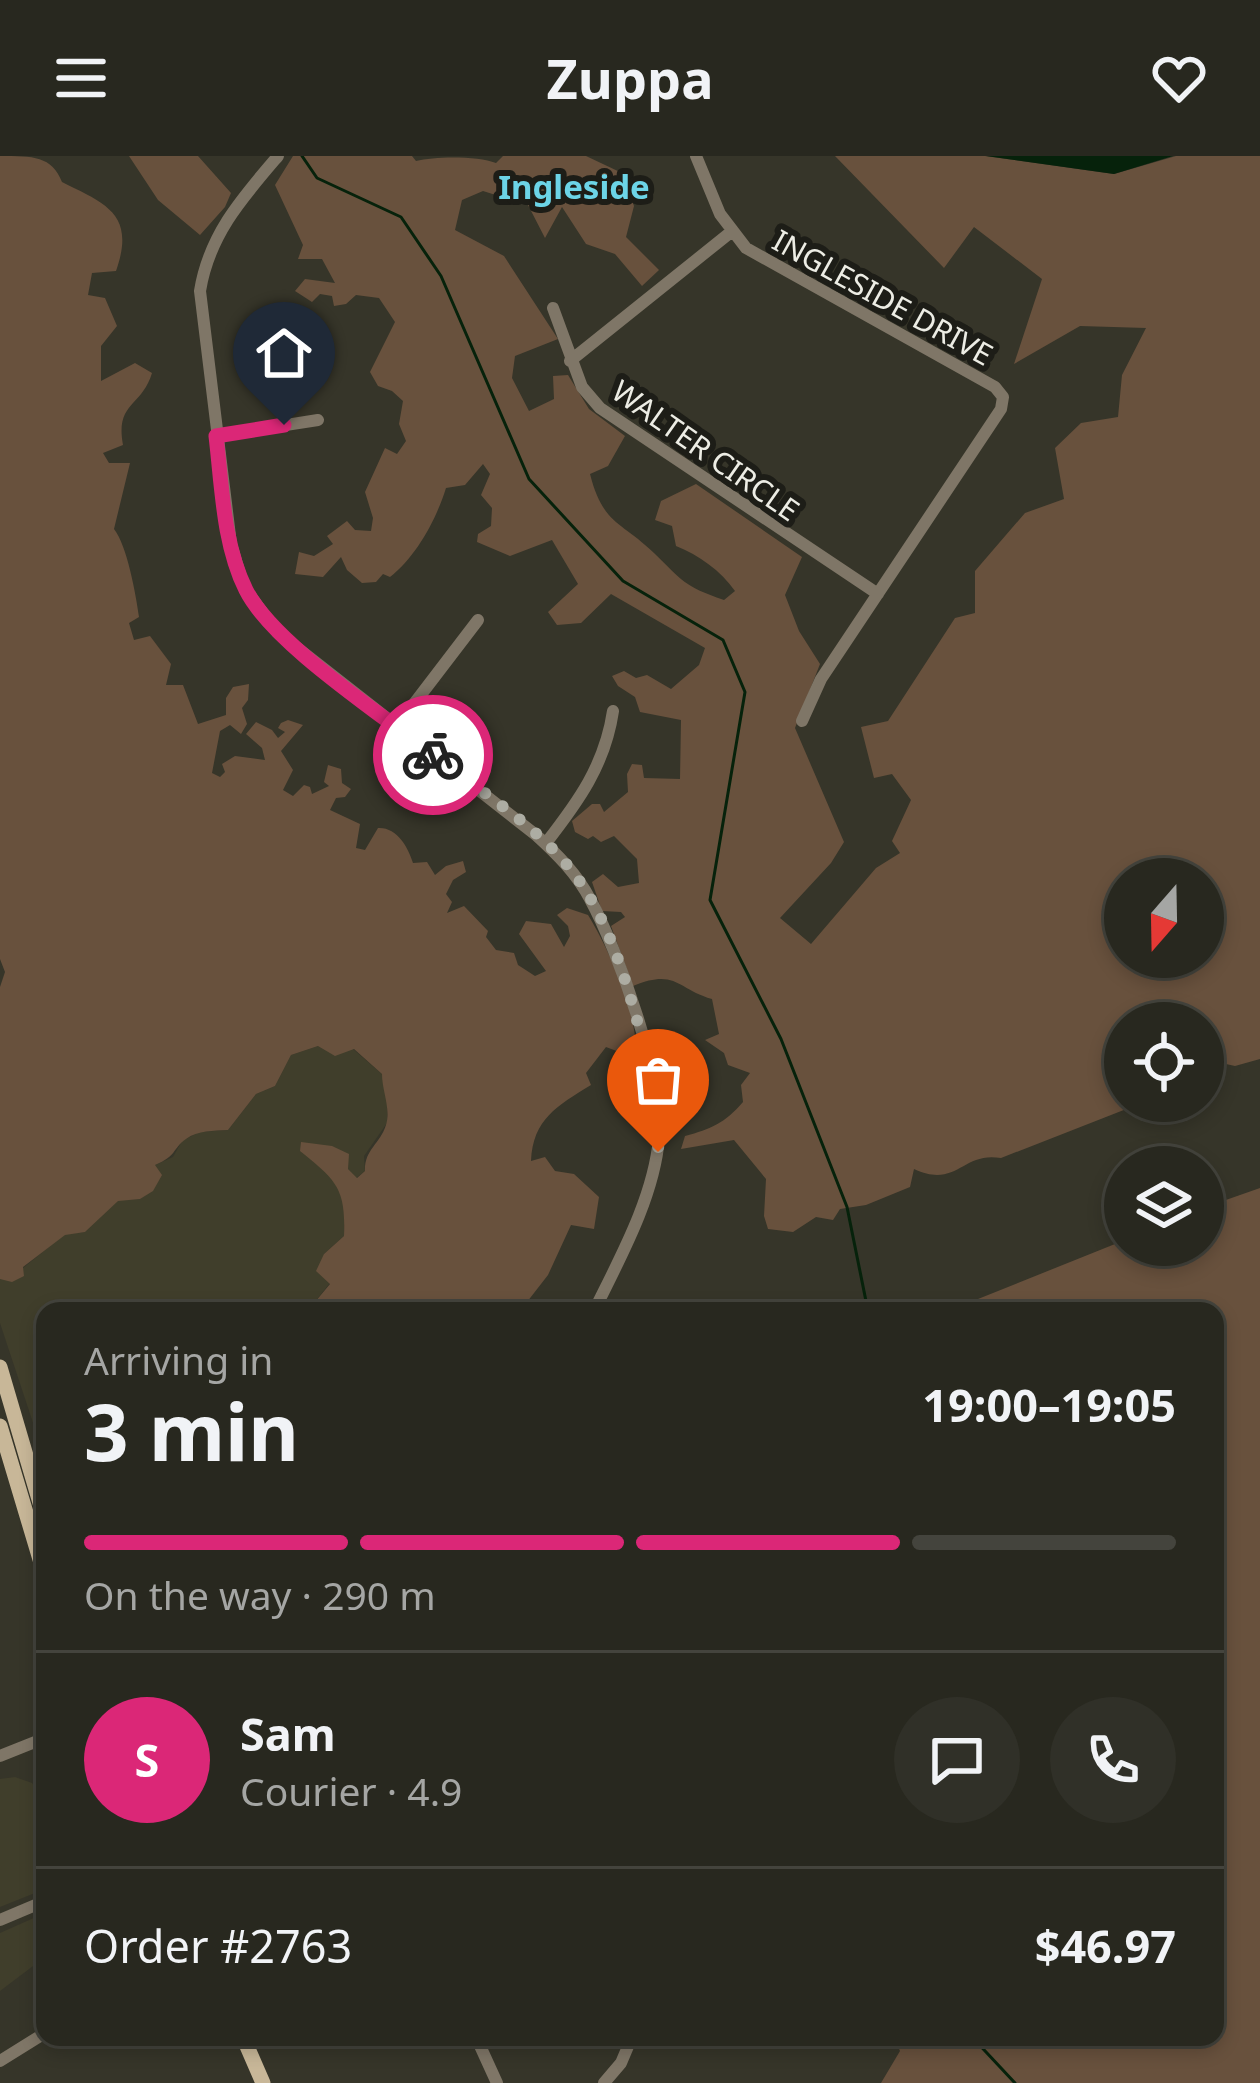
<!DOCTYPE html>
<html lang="en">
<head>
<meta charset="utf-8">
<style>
  :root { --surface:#28281f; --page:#303028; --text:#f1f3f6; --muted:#a5a6a4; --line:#44443d; --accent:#db2777 }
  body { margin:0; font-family:"Noto Sans",sans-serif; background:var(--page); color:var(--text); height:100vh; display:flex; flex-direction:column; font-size:45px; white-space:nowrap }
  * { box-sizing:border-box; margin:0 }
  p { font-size:39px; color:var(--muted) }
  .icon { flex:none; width:66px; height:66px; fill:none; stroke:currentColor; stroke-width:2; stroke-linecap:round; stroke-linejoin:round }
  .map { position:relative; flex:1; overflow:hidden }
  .side { position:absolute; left:36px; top:1146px; width:1188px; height:744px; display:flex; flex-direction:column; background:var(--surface); border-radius:24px; box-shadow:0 6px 18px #0003,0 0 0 3px var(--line) }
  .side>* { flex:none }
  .needle { width:78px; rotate:200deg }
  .buttons { position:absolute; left:1104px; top:702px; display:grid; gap:24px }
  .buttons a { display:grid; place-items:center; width:120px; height:120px; border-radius:50%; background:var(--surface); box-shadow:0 6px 18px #0003,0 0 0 3px var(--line); font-size:60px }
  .pin { position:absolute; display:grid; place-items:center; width:102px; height:102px; color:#fff; margin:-123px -51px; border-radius:50% 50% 50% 0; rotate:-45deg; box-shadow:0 0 12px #0007 }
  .pin .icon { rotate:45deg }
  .courier { position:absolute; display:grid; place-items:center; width:120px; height:120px; margin:-60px; border:9px solid #db2777; border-radius:50%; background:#fff; color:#222; box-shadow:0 3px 15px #0007 }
  .head em { font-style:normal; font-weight:700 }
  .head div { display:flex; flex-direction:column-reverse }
  .head { display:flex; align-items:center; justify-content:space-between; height:204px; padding:0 48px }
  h1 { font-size:78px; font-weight:700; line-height:90px }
  .bar { display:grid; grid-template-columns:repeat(4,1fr); gap:18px 12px; align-content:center; height:144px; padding:0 48px }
  .bar i { height:15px; border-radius:9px; background:var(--line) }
  .bar .current { background:var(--accent) }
  .bar p { grid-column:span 4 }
  .line { display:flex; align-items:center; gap:30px; padding:0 48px; border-top:3px solid var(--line) }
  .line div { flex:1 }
  .round { display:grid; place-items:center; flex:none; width:126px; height:126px; border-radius:63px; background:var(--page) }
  header { display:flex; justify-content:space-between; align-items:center; height:156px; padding:0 48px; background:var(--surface); font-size:54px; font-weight:700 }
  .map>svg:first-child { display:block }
  .built { fill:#403e2b }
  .green { fill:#68513d; fill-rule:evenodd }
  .water { fill:#06220b }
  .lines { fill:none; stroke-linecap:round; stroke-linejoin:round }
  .stream { stroke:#06220b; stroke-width:3 }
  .minor { stroke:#7f7667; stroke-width:12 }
  .major { stroke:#c8b798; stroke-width:15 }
  .done { stroke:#adada3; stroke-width:12; stroke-dasharray:0 21.6 }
  .route { stroke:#db2777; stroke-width:15 }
  .labels { text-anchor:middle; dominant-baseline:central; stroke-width:12; stroke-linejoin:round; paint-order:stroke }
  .street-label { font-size:30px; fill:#edede5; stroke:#1d1d17 }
  .neighbourhood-label { font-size:33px; font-weight:bold; fill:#6cd4e7; stroke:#1d1d17 }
</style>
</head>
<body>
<header><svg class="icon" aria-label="menu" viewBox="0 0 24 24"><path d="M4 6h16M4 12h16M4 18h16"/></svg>Zuppa<svg class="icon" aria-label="heart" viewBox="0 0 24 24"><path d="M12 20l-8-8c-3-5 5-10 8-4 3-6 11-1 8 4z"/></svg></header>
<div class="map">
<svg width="1260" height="1927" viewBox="0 0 1260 1927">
  <rect width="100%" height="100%" fill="#363529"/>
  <path class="built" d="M318,890l35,3 30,26 4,19v29l-23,33 1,15 -9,7 -8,-9 -47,-18 36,30 8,30 -1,25 -20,18 6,29 -20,25 -12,3h-253v148l-45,-136v-44l23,-11 42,-34 20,-2 33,-32 22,-1 15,-34 18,-8 9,-16 17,-9 29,-2 28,-36 19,-8 16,-31z
    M15,1621l17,6 13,20v86l-45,18v-128z
    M45,1757v44l-45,34v-58z"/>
  <path class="green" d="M0,0c33,0 52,0 62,26 44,22 74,32 54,89l-24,2 -4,22 17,3 12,28 -16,20v35l34,-18 17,10c-10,34 -37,29 -29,72l-20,8 6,10h21l-16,66c13,16 22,66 25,88l-10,6 5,17 16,-4 21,28 -5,21h17l15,39 28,-9v-17l7,-11 16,-3 -1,16 -6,8 5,16 -6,10 -11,-9 -10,6 -8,42 8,4 5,-5 -3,-8 13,-8 30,4 -3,-12 -16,-14 10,-12 16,8 6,8 7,-6 -7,-4 3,-5 7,-3 15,5 -22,26 12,19 -10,20 10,6 11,-11 6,2 2,7 17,-8 -5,-4 4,-17 13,4 1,14 9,6 -6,8 -9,1 -6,12 30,14 -4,24 9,2 13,-22c19,-1 30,19 35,35l14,-1 8,13 11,-9 17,-5 3,11 -13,8 -7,14 6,8 -5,11 17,-7 24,25 -2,6 10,13 18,3 4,12 17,11 11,-5 -27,-37 7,-13 25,3 13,23 6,-11 -2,-10 -11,-11 10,-7 21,7c20,32 53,105 47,143l-29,-11 -20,26 5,12c-34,21 -58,34 -60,76l14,-4 10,14 19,3 25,23 -5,32 -23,-4 -23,50 -28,36h-222l12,-3 20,-24 -14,-13 8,-17 20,-18c2,-48 -8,-56 -44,-85l1,-9 31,4 17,8 -1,15 9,9 8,-7c-1,-21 15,-27 21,-46 5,-17 -4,-34 -4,-51l-28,-25 -19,7 -17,-10 -27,9 -16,31 -19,8 -28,36c-14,1 -30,0 -42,9 -14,10 -9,17 -31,26l7,10 -9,16 -13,8 -22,2 -33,31 -20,3 -42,32 1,9 -12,6 -12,-3v-292l5,-15 -5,-13z
    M129,0h69l33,37 -6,14 -25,28 -42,-35z
    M293,0h119l4,5c20,-5 62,-5 80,2l7,-7h83l36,17 12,33 -8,31 33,33 -17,16 -27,-32 -29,-10 -24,-37 -17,31 -17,-33 -45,-14 -21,9 -7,30 49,26 54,83 -43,17 -3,22 17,33 25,-12 -1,-23 15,-1 21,34 36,27 -17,30 -18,8c13,51 31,47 64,79 29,28 29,33 70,47l11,-9c-14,-20 -36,-36 -59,-45l-4,-20 -17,-6 6,-19 35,-17 106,73 -17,38 14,36 21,33 -25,64 49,114 -13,21 -51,55 31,26 65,-76 24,-15 -8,-12 19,-41 -19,-26 -18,4 -13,-51 27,-6 67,-103 20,-5v-42l50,-58 39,-14 -9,-51 26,-25 37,-6 4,-42 24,-47 -66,-2 -66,38 28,-85 -68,-52 -30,41 -109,-112h150l129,18 62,-18h84v903l-25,7 -18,-4 -14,10v-49h-78v78h27l-2,4 -16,1 -133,52c-39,-7 -44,31 -87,11l-4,18 -44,18 -26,4 -7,11 -17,-3 -23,15 -25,-3 -4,-13 2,-37 -32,-39 -53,9 4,-13c26,-7 40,-13 58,-34l-2,-17 9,-12 -22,-8 -4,-12 -19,-13 14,-6 -7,-35c-35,-10 -36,-31 -79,-13l-22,-60 14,-9 -4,-5 -19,-1 -10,-29 11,-8 15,13 21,-4 -2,-24 -23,-23 -13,6 -8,-6 -5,3 -13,-7 -3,-11 20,-17h8l4,8 24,-20 -1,-18 5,-10 10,1 2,13 36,1 1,-59 -41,-8 -5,-15 -17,-11 -6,-10 12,-5 12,7 11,-3 24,14 28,-24 6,-17 -94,-54 -30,29 -24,2 -9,-13 30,-28 -26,-44 -42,16 -33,-14 1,-8 13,-8 1,-18 -11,-13 9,-21 -7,-10 -18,21 -19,3c-10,32 -30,69 -56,89l-7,-3 -7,8 -14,1 -15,-13 -6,-13 -18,20 -28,-3 4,-22 15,4 19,-12 -6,-8 20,-15 8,9 16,1 2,-13 -8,-26 20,-44 12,6 9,-13 -7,-17 4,-23 -11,-10 -14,-5 -8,-14 25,-50 -16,-24 -23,-3 -10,9 -12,2 -2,-10 -12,-2 -8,8 -17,-11 10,-12 30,4 -13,-24h-24l5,-14 -28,-60zM1125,723h78v78h-78z
    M1260,1032v895h-379l19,-32 -6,-14h321v-726h-267l177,-71v5h78v-37z"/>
  <path class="water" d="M986,0h187l-59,18z"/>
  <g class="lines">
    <path class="stream" d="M302,0l15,22 84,39 40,59 88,203 94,102 100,59 22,52 -35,208 71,139 66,168 21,104
      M972,1881l43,46"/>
    <path class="minor" d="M278,0c-36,42 -69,79 -78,135l31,253 13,43 33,45 259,203c21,19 41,39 54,64 28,51 75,182 69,239 -5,59 -39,120 -65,173
      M696,0l24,58 26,34 249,139 8,10 -2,12 -180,270 -19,42
      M553,152l29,79 18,21 278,186
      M570,205l161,-129
      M216,280l102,-16
      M397,570l81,-106
      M546,687c32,-41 59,-78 67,-132
      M0,1600l45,-18
      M0,1764l45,-19
      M476,1881l21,46
      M0,1905l45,-28
      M604,1927l17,-20 11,-26"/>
    <path class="major" d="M0,1211l45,153
      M0,1270l45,150
      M243,1881l20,46"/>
  </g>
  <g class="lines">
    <path class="done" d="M433,599c43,33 93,64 129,104 55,61 71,153 94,229l4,23 -2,41"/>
    <path class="route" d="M284,269l-68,11c6,50 7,108 30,154 27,54 136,124 187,165"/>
  </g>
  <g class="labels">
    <g class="street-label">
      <text transform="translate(883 141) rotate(29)">INGLESIDE DRIVE</text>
      <text transform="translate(706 294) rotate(35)">WALTER CIRCLE</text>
    </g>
    <g class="neighbourhood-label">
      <text x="574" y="30">Ingleside</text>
    </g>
  </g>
</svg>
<div class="buttons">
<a><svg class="needle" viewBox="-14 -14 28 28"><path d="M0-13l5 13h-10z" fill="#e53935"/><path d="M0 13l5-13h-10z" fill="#a5a6a4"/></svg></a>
<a><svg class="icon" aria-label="locate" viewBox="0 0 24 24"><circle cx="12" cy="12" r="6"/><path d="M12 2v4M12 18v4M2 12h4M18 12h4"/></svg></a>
<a><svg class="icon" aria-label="layers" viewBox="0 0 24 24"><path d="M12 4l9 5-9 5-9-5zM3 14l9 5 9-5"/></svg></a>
</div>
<div class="pin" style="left:658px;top:996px;background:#ea580c"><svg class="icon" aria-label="bag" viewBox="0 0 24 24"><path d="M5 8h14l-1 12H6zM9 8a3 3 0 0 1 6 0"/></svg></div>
<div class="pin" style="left:284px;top:269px;background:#1f2937"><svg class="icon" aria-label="home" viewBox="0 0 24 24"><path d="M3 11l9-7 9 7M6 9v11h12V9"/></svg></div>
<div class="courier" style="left:433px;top:599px"><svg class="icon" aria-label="bike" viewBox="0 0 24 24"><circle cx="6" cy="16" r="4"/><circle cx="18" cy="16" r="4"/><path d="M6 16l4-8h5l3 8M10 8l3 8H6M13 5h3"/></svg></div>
<section class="side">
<div class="head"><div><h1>3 min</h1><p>Arriving in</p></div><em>19:00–19:05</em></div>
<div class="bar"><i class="current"></i><i class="current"></i><i class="current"></i><i></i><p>On the way · 290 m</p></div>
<div class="line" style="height:216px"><b class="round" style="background:var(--accent);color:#fff">S</b><div><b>Sam</b><p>Courier · 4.9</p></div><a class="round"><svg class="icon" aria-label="chat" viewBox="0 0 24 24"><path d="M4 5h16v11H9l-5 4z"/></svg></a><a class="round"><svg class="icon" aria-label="phone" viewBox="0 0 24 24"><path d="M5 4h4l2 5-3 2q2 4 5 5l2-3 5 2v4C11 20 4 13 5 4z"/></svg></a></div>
<div class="line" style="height:156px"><div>Order #2763</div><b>$46.97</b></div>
</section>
</div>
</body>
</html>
